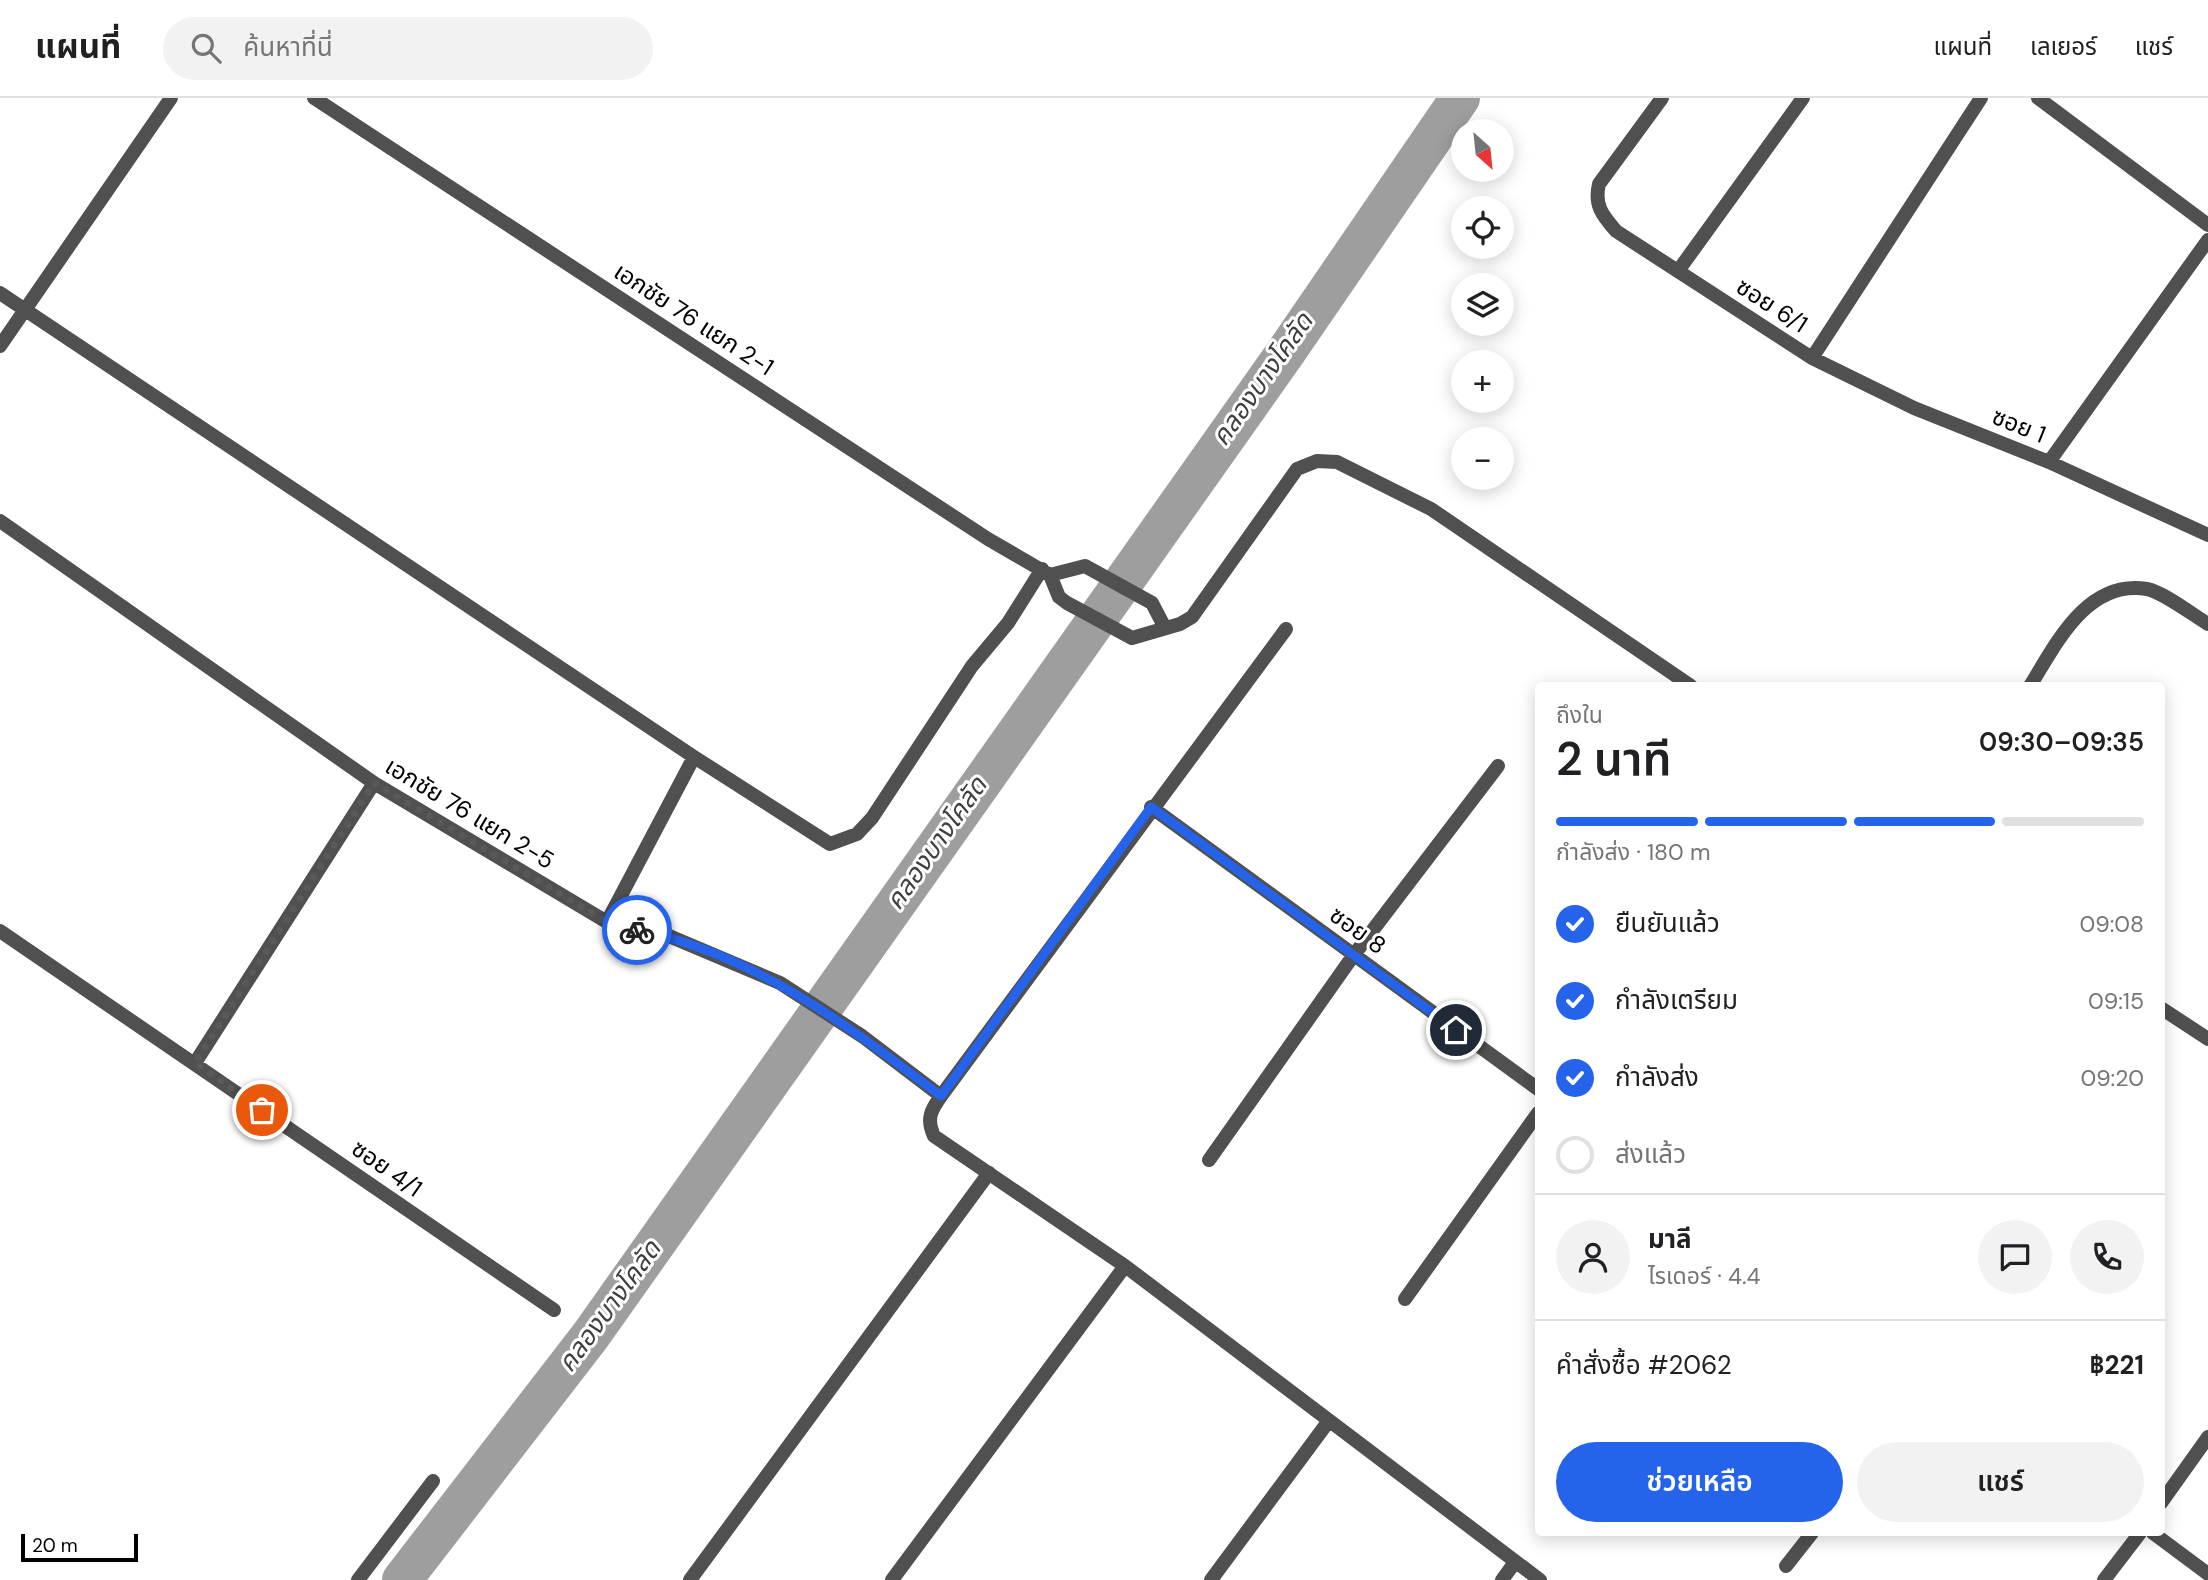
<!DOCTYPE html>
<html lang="th">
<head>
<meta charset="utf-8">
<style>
  :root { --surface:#fff; --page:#f2f2f2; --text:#202124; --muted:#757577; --line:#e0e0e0; --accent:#2563eb }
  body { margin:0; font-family:"DM Sans","Noto Sans Thai",sans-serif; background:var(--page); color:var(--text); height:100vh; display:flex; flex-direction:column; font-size:26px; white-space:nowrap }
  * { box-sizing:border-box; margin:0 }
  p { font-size:23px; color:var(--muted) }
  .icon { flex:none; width:38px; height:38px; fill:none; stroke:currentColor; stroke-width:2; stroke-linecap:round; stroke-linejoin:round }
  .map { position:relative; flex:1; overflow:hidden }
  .details { position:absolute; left:1535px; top:584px; width:630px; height:854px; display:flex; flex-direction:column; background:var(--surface); border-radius:7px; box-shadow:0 4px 18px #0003 }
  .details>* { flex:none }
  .needle { width:46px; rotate:153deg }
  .tools { position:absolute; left:1451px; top:21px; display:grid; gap:14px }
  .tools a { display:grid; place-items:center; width:63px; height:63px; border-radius:50%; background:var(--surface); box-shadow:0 4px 18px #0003; font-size:35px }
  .scale { position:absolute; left:21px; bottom:18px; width:117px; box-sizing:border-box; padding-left:7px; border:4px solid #000; border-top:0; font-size:19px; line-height:24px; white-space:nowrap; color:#000; -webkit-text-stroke:5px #fff; paint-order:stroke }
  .pin { position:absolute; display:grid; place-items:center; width:60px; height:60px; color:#fff; margin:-30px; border:4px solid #fff; border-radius:50%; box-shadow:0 2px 7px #0007 }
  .courier { position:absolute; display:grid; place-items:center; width:70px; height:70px; margin:-35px; border:5px solid #2563eb; border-radius:50%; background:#fff; color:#222; box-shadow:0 2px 9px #0007 }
  .headline em { font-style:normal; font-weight:600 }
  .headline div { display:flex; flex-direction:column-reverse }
  .headline { display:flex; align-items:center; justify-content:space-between; height:119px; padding:0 21px }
  h1 { font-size:46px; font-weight:600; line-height:52px }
  .bar { display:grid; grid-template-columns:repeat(4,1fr); gap:10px 7px; align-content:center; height:84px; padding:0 21px }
  .bar i { height:9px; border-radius:5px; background:var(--line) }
  .bar .current { background:var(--accent) }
  .bar p { grid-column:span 4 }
  .line { display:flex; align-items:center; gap:18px; padding:0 21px; border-top:2px solid var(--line) }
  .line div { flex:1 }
  .round { display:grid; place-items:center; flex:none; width:74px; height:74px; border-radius:37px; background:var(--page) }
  ol { padding:0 21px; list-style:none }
  li { display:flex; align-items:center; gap:21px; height:77px }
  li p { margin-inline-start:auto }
  li .icon { padding:7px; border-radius:50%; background:var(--accent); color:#fff; stroke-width:4 }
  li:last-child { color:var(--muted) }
  li i { width:38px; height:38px; border:4px solid var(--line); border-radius:50% }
  .button { display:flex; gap:14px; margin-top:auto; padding:14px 21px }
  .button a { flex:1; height:80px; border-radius:42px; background:var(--accent); color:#fff; font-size:28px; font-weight:600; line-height:80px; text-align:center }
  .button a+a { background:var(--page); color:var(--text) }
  header { display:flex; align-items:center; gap:42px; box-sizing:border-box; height:98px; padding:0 35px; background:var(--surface); border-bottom:2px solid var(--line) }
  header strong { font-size:33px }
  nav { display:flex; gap:38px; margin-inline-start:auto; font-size:24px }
  .search { width:490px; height:63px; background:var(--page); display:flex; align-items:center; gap:18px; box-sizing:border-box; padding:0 24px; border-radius:38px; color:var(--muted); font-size:26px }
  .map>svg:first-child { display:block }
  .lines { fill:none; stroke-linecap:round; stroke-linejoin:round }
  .canal { stroke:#9e9e9e; stroke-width:40 }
  .lane { stroke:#505050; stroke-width:14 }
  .street { stroke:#505050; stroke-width:14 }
  .done { stroke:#595959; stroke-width:7; stroke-dasharray:0 12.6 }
  .route { stroke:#2563eb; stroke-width:9 }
  .labels { text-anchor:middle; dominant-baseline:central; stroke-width:6; stroke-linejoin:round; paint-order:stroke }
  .street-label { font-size:24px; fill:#000; stroke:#fff }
  .water-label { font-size:26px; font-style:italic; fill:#3f3f3f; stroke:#fff }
</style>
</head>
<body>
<header>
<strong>แผนที่</strong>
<div class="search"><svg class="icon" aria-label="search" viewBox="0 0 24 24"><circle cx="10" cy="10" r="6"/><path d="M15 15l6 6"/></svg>ค้นหาที่นี่</div>
<nav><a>แผนที่</a><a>เลเยอร์</a><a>แชร์</a></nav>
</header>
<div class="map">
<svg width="2208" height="1482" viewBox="0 0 2208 1482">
  <rect width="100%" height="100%" fill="#fff"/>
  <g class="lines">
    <path class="canal" d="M402,1482l189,-245 695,-983 174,-254"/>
    <path class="lane" d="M1678,173l125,-173
      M690,1482l299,-407"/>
    <path class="street" d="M314,0l674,441 62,36
      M1662,0l-63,86c-5,21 3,31 17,47l196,127 169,-260
      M2038,0l170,127
      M0,195l694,464 136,87 27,-10 15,-16 100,-152 36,-43 34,-54
      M0,248l171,-248
      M1812,260l102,50 135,54 159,73
      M2049,364l159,-222
      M0,423l374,262 233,139 62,14 111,47 82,53 79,60
      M1050,477l9,22 8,6 65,35 48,-14 12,-7 105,-148 20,-8 20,1 94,47 260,177
      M1050,477l35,-9 67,37 13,25
      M1286,531l-345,467c-10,14 -15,23 -7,40l191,130 415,314
      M2030,588c26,-42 57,-107 117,-97 16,3 46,26 61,35
      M1151,709l387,282
      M607,824l87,-165
      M0,833l554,379
      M2161,910l47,31
      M195,965l179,-280
      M1209,1062l144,-204 145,-190
      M1405,1201l133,-186
      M2161,1405l47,-66
      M2153,1435l55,41
      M1786,1468l26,-33
      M358,1482l75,-99
      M892,1482l233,-314
      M1211,1482l117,-158
      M1502,1482l13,-18
      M2104,1482l36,-47"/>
  </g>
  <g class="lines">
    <path class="done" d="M262,1012l-67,-47 179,-280 233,139 30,8"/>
    <path class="route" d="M637,832c116,23 211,96 304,166l210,-289 305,223"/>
  </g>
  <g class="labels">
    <g class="street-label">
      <text transform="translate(1772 207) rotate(33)">ซอย 6/1</text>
      <text transform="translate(694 221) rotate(33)">เอกชัย 76 แยก 2-1</text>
      <text transform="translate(2019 327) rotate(22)">ซอย 1</text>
      <text transform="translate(470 715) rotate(31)">เอกชัย 76 แยก 2-5</text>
      <text transform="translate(1358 832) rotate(36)">ซอย 8</text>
      <text transform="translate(387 1070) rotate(35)">ซอย 4/1</text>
    </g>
    <g class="water-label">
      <text transform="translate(1262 281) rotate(-55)">คลองบางโคลัด</text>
      <text transform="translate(936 745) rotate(-55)">คลองบางโคลัด</text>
      <text transform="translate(609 1208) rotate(-54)">คลองบางโคลัด</text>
    </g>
  </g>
</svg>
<div class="tools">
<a><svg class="needle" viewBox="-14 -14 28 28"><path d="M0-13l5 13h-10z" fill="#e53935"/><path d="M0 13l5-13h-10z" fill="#757577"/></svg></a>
<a><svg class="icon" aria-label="locate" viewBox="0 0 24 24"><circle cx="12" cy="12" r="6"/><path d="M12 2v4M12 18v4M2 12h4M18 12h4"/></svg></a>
<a><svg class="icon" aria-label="layers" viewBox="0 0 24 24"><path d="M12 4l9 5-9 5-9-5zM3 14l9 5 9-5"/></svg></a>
<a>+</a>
<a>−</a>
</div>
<div class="scale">20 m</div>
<div class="pin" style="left:262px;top:1012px;background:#ea580c"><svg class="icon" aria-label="bag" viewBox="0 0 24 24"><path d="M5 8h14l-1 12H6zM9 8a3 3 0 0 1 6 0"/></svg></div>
<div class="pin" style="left:1456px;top:932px;background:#1f2937"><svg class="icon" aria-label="home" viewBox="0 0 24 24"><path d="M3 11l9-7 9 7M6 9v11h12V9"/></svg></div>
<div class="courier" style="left:637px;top:832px"><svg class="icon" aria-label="bike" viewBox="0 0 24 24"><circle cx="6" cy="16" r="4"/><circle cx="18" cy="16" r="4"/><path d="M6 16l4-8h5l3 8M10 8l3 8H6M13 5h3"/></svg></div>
<section class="details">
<div class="headline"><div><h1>2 นาที</h1><p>ถึงใน</p></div><em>09:30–09:35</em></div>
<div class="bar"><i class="current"></i><i class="current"></i><i class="current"></i><i></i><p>กำลังส่ง · 180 m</p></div>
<ol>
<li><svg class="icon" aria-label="check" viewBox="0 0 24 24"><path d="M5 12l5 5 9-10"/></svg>ยืนยันแล้ว<p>09:08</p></li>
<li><svg class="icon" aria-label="check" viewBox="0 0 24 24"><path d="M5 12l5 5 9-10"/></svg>กำลังเตรียม<p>09:15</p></li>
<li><svg class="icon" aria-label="check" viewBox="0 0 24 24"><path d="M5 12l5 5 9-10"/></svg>กำลังส่ง<p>09:20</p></li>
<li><i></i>ส่งแล้ว</li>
</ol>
<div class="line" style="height:126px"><a class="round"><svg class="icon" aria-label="person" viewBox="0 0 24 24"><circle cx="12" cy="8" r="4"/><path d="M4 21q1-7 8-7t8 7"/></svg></a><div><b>มาลี</b><p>ไรเดอร์ · 4.4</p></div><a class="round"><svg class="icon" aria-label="chat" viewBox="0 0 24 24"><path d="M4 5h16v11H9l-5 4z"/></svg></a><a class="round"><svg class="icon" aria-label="phone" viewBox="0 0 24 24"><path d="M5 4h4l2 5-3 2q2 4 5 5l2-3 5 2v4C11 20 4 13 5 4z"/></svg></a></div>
<div class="line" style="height:91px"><div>คำสั่งซื้อ #2062</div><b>฿221</b></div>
<div class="button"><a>ช่วยเหลือ</a><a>แชร์</a></div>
</section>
</div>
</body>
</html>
